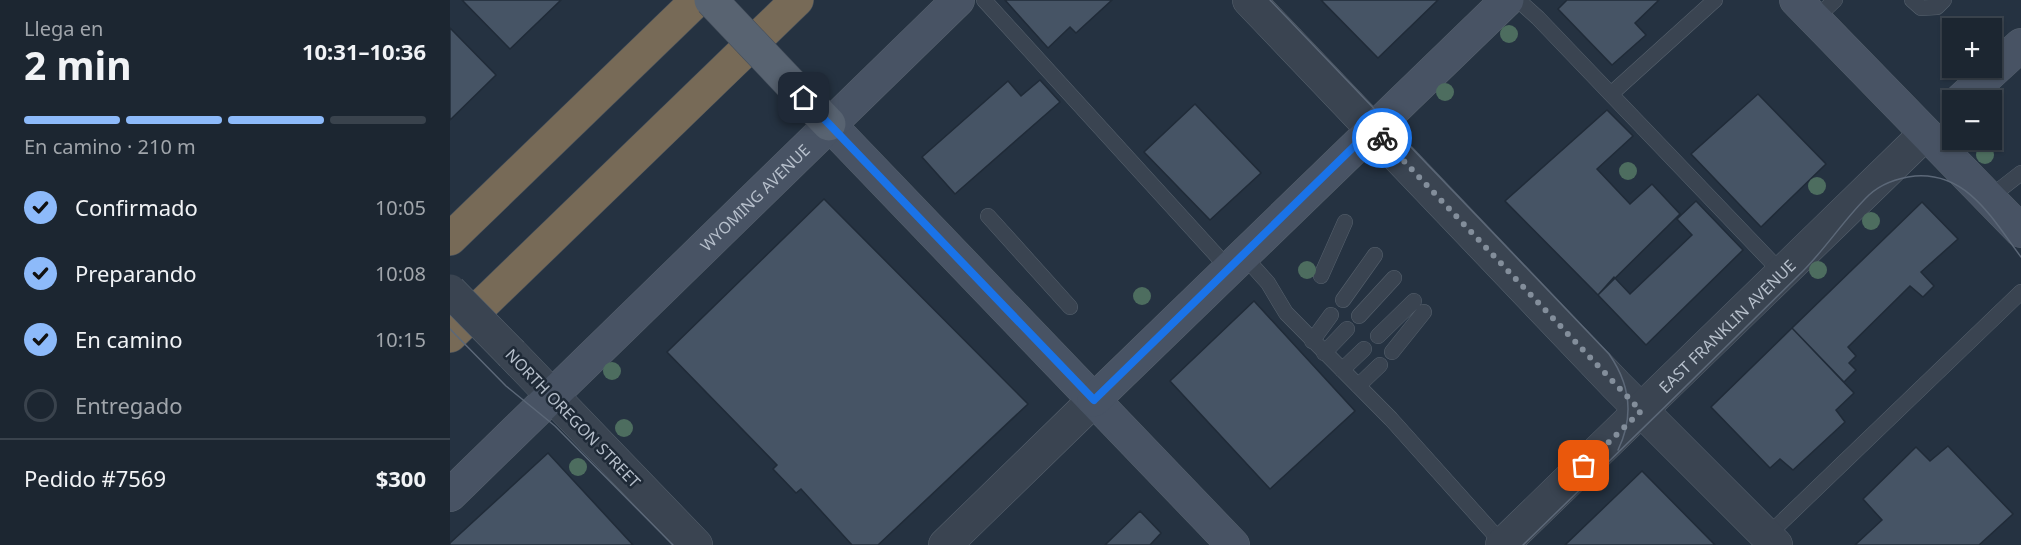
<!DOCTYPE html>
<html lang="es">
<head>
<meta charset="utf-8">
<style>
  :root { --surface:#1c2631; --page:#29323d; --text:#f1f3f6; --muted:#a0a5ab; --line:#3a434d; --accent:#8dbafa }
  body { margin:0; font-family:"Noto Sans",sans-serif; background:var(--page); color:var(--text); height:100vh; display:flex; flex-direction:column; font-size:22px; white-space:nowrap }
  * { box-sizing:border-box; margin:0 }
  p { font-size:20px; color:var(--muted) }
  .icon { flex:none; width:33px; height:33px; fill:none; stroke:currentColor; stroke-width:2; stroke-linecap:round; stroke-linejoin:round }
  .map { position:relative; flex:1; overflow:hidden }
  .panel { display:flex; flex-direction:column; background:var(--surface); width:450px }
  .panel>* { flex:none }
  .controls { position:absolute; left:1492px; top:18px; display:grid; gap:12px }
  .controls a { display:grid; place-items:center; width:60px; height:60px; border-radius:0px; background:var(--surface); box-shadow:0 2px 4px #0004,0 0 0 2px var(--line); font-size:30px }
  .pin { position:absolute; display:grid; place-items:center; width:51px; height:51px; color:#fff; margin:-26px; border-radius:12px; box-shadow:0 3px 9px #0006 }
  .courier { position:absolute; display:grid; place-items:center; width:60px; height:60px; margin:-30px; border:4px solid #1a73e8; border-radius:50%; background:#fff; color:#222; box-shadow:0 2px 8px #0007 }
  .headline em { font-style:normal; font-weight:700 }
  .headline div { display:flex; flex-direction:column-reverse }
  .headline { display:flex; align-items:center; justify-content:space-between; height:102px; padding:0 24px }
  h1 { font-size:39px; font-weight:700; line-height:45px }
  .bar { display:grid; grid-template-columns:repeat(4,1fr); gap:9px 6px; align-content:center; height:72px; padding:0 24px }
  .bar i { height:8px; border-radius:4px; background:var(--line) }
  .bar .current { background:var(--accent) }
  .bar p { grid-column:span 4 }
  .line { display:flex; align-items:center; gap:15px; padding:0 24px; border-top:2px solid var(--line) }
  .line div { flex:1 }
  ol { padding:0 24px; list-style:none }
  li { display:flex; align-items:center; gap:18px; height:66px }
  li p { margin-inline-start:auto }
  li .icon { padding:6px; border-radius:50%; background:var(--accent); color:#111; stroke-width:4 }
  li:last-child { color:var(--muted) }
  li i { width:33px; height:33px; border:3px solid var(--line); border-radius:50% }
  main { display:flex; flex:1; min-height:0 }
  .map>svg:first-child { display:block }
  .building { fill:#465465; stroke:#202b38; stroke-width:1.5 }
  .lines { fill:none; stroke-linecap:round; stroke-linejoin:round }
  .service-casing { stroke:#57626e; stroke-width:16 }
  .tertiary-casing { stroke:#57626e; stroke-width:34 }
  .secondary-casing { stroke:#57626e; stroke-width:34 }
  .primary-casing { stroke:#434d5a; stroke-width:34 }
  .motorway-casing { stroke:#444f5b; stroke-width:34 }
  .service { stroke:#3a4451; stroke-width:15 }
  .tertiary { stroke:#3a4451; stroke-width:33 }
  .secondary { stroke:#485364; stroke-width:33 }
  .primary { stroke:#586371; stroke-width:33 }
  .motorway { stroke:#776a57; stroke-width:33 }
  .tram { stroke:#5c6878; stroke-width:1.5 }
  .tertiary-bridge-casing { stroke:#57626e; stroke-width:34; stroke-linecap:butt }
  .primary-bridge-casing { stroke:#434d5a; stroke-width:34; stroke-linecap:butt }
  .tertiary-bridge { stroke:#3a4451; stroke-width:33 }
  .primary-bridge { stroke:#586371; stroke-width:33 }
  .tree { fill:#4d6d5f }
  .done { stroke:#838e9b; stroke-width:6; stroke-dasharray:0 10.8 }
  .route { stroke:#1a73e8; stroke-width:8 }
  .labels { text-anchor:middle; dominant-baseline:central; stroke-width:5; stroke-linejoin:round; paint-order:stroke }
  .street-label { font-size:16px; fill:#b6bfcb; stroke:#1e2936 }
</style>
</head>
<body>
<main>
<section class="panel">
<div class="headline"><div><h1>2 min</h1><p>Llega en</p></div><em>10:31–10:36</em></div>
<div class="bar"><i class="current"></i><i class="current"></i><i class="current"></i><i></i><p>En camino · 210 m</p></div>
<ol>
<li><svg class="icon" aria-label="check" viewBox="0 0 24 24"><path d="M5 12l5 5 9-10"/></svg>Confirmado<p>10:05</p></li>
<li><svg class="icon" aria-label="check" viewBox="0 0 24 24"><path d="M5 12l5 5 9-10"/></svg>Preparando<p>10:08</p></li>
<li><svg class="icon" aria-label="check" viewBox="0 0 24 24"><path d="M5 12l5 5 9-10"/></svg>En camino<p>10:15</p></li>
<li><i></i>Entregado</li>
</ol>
<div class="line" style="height:78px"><div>Pedido #7569</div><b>$300</b></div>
</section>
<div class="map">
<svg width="1571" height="545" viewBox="0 0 1571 545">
  <rect width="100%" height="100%" fill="#253241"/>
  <path class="building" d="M12,0h99l-51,49z
    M555,0h107l-36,33 -6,-6 -22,21z
    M871,0h117l-60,58z
    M1117,0h92l-24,23 11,12 -34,30 -54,-56z
    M0,28l46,47 -46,45z
    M590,80l20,22 -105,92 -33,-37 86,-76 13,15z
    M1308,94l68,70 -65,63 -70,-73z
    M745,104l66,69 -51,47 -66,-68z
    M1157,110l26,26 -36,33 33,35 22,-20 28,30 -82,81 -93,-94z
    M374,199l204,205 -150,141h-26l-51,-56 -5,4 -23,-24 4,-4 -110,-113z
    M1246,201l47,49 -97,95 -48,-50 16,-18 16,17 62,-59 -15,-16z
    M1472,202l36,37 -37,33 13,14 -11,11 -13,-11 -62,61 8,9 -7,7 7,7 -12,12 -52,-54z
    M804,301l101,110 -85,78 -100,-108z
    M1342,328l62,65 -18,17 9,12 -52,48 -13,-11 -10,9 -59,-61z
    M1498,446l65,68 -34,31h-124l27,-25 -19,-21 53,-52 14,14z
    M98,453l85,92h-183v-2z
    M1192,471l73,74h-150z
    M690,511l21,22 -11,12h-45z"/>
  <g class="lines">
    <g class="service-casing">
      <path id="service" d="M534,0l244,268
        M1068,0l20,18 244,255
        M1462,0l9,8 16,-1 7,-7
        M1364,20l21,-20
        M1161,94l104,-94
        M1539,198l32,-25
        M538,216l82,91
        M793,255l25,28 18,30 105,106 112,125
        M871,276l24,-54
        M893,300l32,-45
        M909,316l35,-38
        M928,336l36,-35
        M862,341l19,-26
        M942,352l32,-40
        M874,353l23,-24
        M892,370l22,-21
        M908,386l22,-21
        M1317,536l254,-244"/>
    </g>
    <g class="tertiary-casing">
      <g id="tertiary">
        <path d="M799,0l367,385 160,160"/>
        <path d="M62,354l184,191"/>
        <path d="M495,545l149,-145"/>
        <path id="s1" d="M1052,545l423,-411"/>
      </g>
    </g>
    <g class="secondary-casing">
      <g id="secondary">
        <path d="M1346,0l225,231"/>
        <path d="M1511,100l60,-55"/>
        <path d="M379,124l404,421"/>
        <path d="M644,400l413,-400"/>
        <path id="s2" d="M0,495l508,-495"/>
      </g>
    </g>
    <g class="primary-casing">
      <path id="primary" d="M354,98l25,26"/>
    </g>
    <g class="motorway-casing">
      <path id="motorway" d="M0,239l247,-239
        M0,336l347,-336"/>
    </g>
    <use href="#service" class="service"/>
    <use href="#tertiary" class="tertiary"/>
    <use href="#secondary" class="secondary"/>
    <use href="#primary" class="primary"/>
    <use href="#motorway" class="motorway"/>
    <path class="tram" d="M820,0l339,354c21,30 25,63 9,96
      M0,329l56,57 49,40 118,119
      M1073,545c94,-91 187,-182 280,-274 24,-24 42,-53 66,-76 12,-11 29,-17 46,-19 53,-4 78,44 106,81"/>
    <g class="tertiary-bridge-casing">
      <path id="tertiary-bridge" d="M0,291l62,63"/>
    </g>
    <g class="primary-bridge-casing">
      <path id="primary-bridge" d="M261,0l93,98"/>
    </g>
    <use href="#tertiary-bridge" class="tertiary-bridge"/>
    <use href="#primary-bridge" class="primary-bridge"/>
  </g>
  <g class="tree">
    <circle cx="1059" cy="34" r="9"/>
    <circle cx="995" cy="92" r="9"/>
    <circle cx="1535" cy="155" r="9"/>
    <circle cx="1178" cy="171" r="9"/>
    <circle cx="1367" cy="186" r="9"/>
    <circle cx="1421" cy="221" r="9"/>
    <circle cx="857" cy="270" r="9"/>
    <circle cx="1368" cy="270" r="9"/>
    <circle cx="692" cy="296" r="9"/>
    <circle cx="162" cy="371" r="9"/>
    <circle cx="174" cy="428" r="9"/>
    <circle cx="128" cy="467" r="9"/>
  </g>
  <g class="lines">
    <path class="done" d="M932,138l259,273 -57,55"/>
    <path class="route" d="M354,98l290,302 279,-272 9,10"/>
  </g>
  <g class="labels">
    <g class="street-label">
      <text stroke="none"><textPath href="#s2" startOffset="426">WYOMING AVENUE</textPath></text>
      <text stroke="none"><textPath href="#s1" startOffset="314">EAST FRANKLIN AVENUE</textPath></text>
      <text transform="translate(123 418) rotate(46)">NORTH OREGON STREET</text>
    </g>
  </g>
</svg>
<div class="controls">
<a>+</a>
<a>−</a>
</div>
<div class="pin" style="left:1134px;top:466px;background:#ea580c"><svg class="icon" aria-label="bag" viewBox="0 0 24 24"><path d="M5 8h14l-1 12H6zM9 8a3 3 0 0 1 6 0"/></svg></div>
<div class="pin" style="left:354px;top:98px;background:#1f2937"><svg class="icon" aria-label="home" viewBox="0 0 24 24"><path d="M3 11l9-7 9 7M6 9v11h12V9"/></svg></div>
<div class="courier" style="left:932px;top:138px"><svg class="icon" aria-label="bike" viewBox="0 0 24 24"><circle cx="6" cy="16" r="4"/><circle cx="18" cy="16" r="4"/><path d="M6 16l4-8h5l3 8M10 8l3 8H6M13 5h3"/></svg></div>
</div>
</main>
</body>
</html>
